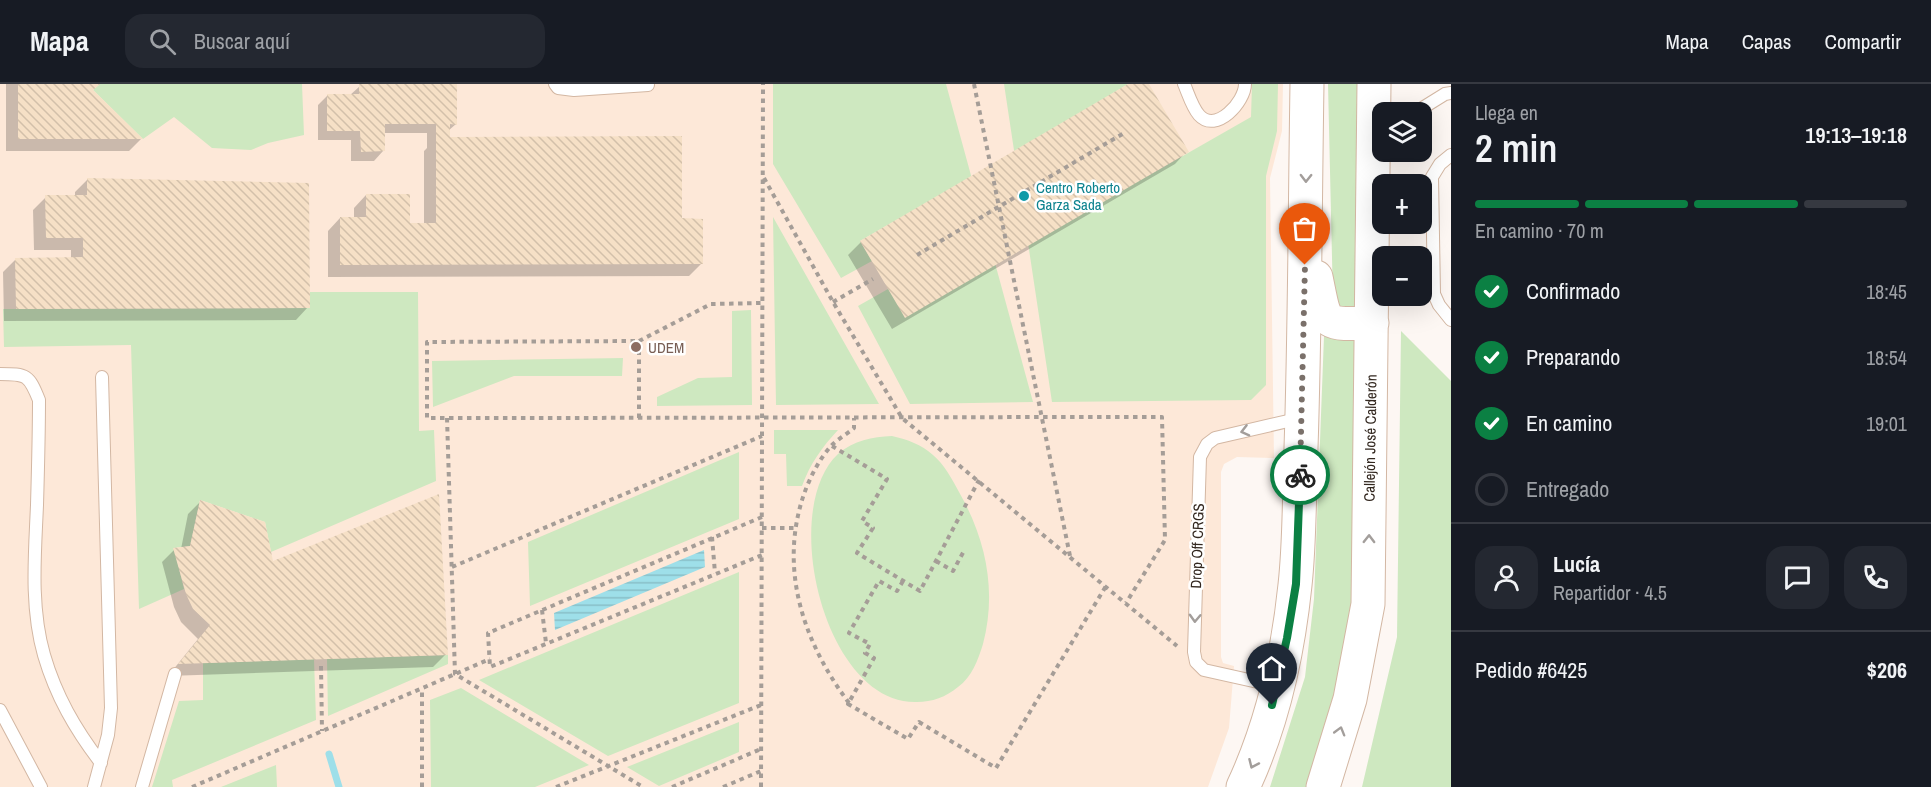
<!DOCTYPE html>
<html lang="es">
<head>
<meta charset="utf-8">
<style>
  :root { --surface:#171b24; --page:#242831; --text:#f1f3f6; --muted:#9ea1a6; --line:#363941; --accent:#0b8043 }
  body { margin:0; font-family:"Archivo Narrow",sans-serif; background:var(--page); color:var(--text); height:100vh; display:flex; flex-direction:column; font-size:22px; white-space:nowrap }
  * { box-sizing:border-box; margin:0 }
  p { font-size:20px; color:var(--muted) }
  .icon { flex:none; width:33px; height:33px; fill:none; stroke:currentColor; stroke-width:2; stroke-linecap:round; stroke-linejoin:round }
  .map { position:relative; flex:1; overflow:hidden }
  .drawer { display:flex; flex-direction:column; background:var(--surface); width:480px }
  .drawer>* { flex:none }
  .tools { position:absolute; left:1372px; top:18px; display:grid; gap:12px }
  .tools a { display:grid; place-items:center; width:60px; height:60px; border-radius:12px; background:var(--surface); box-shadow:0 6px 24px #0002; font-size:30px }
  .pin { position:absolute; display:grid; place-items:center; width:51px; height:51px; color:#fff; margin:-62px -26px; border-radius:50% 50% 50% 0; rotate:-45deg; box-shadow:0 0 6px #0007 }
  .pin .icon { rotate:45deg }
  .courier { position:absolute; display:grid; place-items:center; width:60px; height:60px; margin:-30px; border:4px solid #0b8043; border-radius:50%; background:#fff; color:#222; box-shadow:0 2px 8px #0007 }
  .head em { font-style:normal; font-weight:600 }
  .head div { display:flex; flex-direction:column-reverse }
  .head { display:flex; align-items:center; justify-content:space-between; height:102px; padding:0 24px }
  h1 { font-size:39px; font-weight:600; line-height:45px }
  .bar { display:grid; grid-template-columns:repeat(4,1fr); gap:9px 6px; align-content:center; height:72px; padding:0 24px }
  .bar i { height:8px; border-radius:4px; background:var(--line) }
  .bar .on { background:var(--accent) }
  .bar p { grid-column:span 4 }
  .line { display:flex; align-items:center; gap:15px; padding:0 24px; border-top:2px solid var(--line) }
  .line div { flex:1 }
  .round { display:grid; place-items:center; flex:none; width:63px; height:63px; border-radius:18px; background:var(--page) }
  ol { padding:0 24px; list-style:none }
  li { display:flex; align-items:center; gap:18px; height:66px }
  li p { margin-inline-start:auto }
  li .icon { padding:6px; border-radius:50%; background:var(--accent); color:#fff; stroke-width:4 }
  li:last-child { color:var(--muted) }
  li i { width:33px; height:33px; border:3px solid var(--line); border-radius:50% }
  header { display:flex; align-items:center; gap:36px; box-sizing:border-box; height:84px; padding:0 30px; background:var(--surface); border-bottom:2px solid var(--line) }
  header strong { font-size:28px }
  nav { display:flex; gap:33px; margin-inline-start:auto; font-size:21px }
  .search { width:420px; height:54px; background:var(--page); display:flex; align-items:center; gap:15px; box-sizing:border-box; padding:0 21px; border-radius:18px; color:var(--muted); font-size:22px }
  main { display:flex; flex:1; min-height:0 }
  .map>svg:first-child { display:block }
  .built { fill:#fde8d8 }
  .green { fill:#cee8c0 }
  .water { fill:url(#water-rules) }
  .shadow { fill:#0003 }
  .lines { fill:none; stroke-linecap:round; stroke-linejoin:round }
  .stream { stroke:#9edfe9; stroke-width:7 }
  .building { fill:url(#building-back-hatch) }
  .service-casing { stroke:#d3b7a3; stroke-width:14 }
  .secondary-casing { stroke:#d3b7a3; stroke-width:35 }
  .path { stroke:#a59d97; stroke-width:4; stroke-dasharray:4.5 4.5; stroke-linecap:butt }
  .service { stroke:#fff; stroke-width:12 }
  .secondary { stroke:#fff; stroke-width:33 }
  .oneway { stroke:#a39e9b }
  .done { stroke:#7a706a; stroke-width:6; stroke-dasharray:0 10.8 }
  .route { stroke:#0b8043; stroke-width:8 }
  .culture-dot { fill:#0f9aa8; stroke:#fff; stroke-width:2 }
  .education-dot { fill:#8d6e63; stroke:#fff; stroke-width:2 }
  .labels { text-anchor:middle; dominant-baseline:central; stroke-width:5; stroke-linejoin:round; paint-order:stroke }
  .culture-label { font-size:15px; fill:#0d838f; stroke:#fff; text-anchor:start }
  .education-label { font-size:15px; fill:#785e54; stroke:#fff; text-anchor:start }
  .street-label { font-size:15px; fill:#332820; stroke:#fff }
</style>
</head>
<body>
<header>
<strong>Mapa</strong>
<div class="search"><svg class="icon" aria-label="search" viewBox="0 0 24 24"><circle cx="10" cy="10" r="6"/><path d="M15 15l6 6"/></svg>Buscar aquí</div>
<nav><a>Mapa</a><a>Capas</a><a>Compartir</a></nav>
</header>
<main>
<div class="map">
<svg width="1451" height="703" viewBox="0 0 1451 703">
  <defs>
    <pattern id="water-rules" width="6" height="5" patternUnits="userSpaceOnUse" patternTransform="scale(1.5)"><rect width="6" height="5" fill="#9edfe9"/><path d="M0 2.5h6" fill="none" stroke="#89bfc8"/></pattern>
    <pattern id="building-back-hatch" width="6" height="6" patternUnits="userSpaceOnUse" patternTransform="scale(1.5)"><rect width="6" height="6" fill="#f6e0c6"/><path d="M-1 5l2 2M0 0l6 6M5-1l2 2" fill="none" stroke="#d3c0aa"/></pattern>
  </defs>
  <rect width="100%" height="100%" fill="#fdf7f3"/>
  <path class="built" d="M0,0h1283l-1,47 -12,47 4,280 -37,-1 -13,7 -3,8v185l2,6 11,3 -5,62 -21,59h-1208z"/>
  <path class="green" d="M100,0h202l2,51 -36,8 -17,7 -39,-2 -38,-31 -31,22 -50,-49z
    M773,0h173l87,318 -123,2 -52,-98 30,-17 12,-71 -40,23 12,20 -31,17 -68,-114z
    M1004,0h124l-28,17 46,76 105,-60 1,-33h26l-1,47 -11,45v209l-15,15 -199,2z
    M1328,0h36l-1,232 -23,1 -7,-16z
    M773,133l106,187 -103,1z
    M310,208h108l1,139 15,-1 2,51 -165,71 -6,-30 -65,-22 -10,46 -16,2 10,41 -45,20 -8,-264 -127,2 -1,-38 306,-1z
    M751,226l1,95 -95,1v-9l41,-19 34,-1v-66z
    M1401,247l50,50v406h-89l35,-150z
    M1361,249l-1,267 -47,187h-43l35,-110 9,-78 10,-263z
    M623,274l-1,18h-108l-81,31 -1,-46z
    M774,346h64c-16,17 -28,34 -36,56h-15l-1,-32h-12z
    M892,352c16,4 29,8 41,19 11,9 19,24 26,37 27,47 38,99 24,152 -5,16 -11,33 -25,43 -12,10 -26,15 -41,15 -92,3 -139,-192 -79,-248 16,-14 34,-17 54,-18z
    M739,368v67l-209,87 -2,-64z
    M739,488v131l-131,53 -129,-76z
    M448,571v9l-120,52 -1,-57z
    M314,575l2,61 -144,60 1,7h-21l27,-86 24,-1v-37z
    M461,604l128,77 -54,22h-104l-1,-87z
    M739,638v30l-80,34 -32,-19z
    M276,681l1,22h-56z"/>
  <path class="water" d="M704,466l1,17 -150,63 -1,-17z"/>
  <path class="shadow" d="M6,0h92l-7,6 50,49 -12,12h-123z
    M375,0h81v40l-8,7 -2,7 235,82 20,44 -12,12 -361,1v-46l12,-13h14v-10l12,-13 42,29h16v-73l3,-3v-15h-44v18l-9,10h-23v-21h-33v-35l9,-9h22l11,-10z
    M1131,0h16l40,67 -12,13 -283,165 -44,-74 13,-13z
    M87,96l221,127 -12,13 -292,1 -1,-49 13,-13h55v-9h-37l-1,-40 13,-13h29v-5z
    M201,417l71,62 174,91 -13,13 -265,9 30,-37 -17,-17 -7,-15 -12,-45 12,-12 7,-1 7,-35z"/>
  <g class="lines">
    <path class="stream" d="M329,670l10,33"/>
  </g>
  <path class="building" d="M18,0h82l-7,6 50,49h-125z
    M359,0h98v41l-7,-1v13l232,-1v82l21,1v45l-363,1v-48h26v-23h44v29h26v-99h-51v27l-24,1 -1,-21h-33v-37h32z
    M1128,0h21l40,68 -284,166 -45,-77z
    M87,94l222,5 1,125 -294,1 -1,-51 68,-1v-19h-37l-1,-43h42z
    M439,410l9,161 -270,9 32,-39 -17,-16 -7,-15 -13,-46 17,-2 10,-46 65,22 8,39z"/>
  <g class="lines">
    <g class="service-casing">
      <path id="service" d="M555,0l3,4 16,2 74,-5
        M1184,0c4,9 8,23 15,31 17,19 46,-13 46,-31
        M1416,28l29,-18 6,-1
        M1451,71l-11,9 -8,13 2,117 5,11 12,15
        M0,290c27,0 29,1 39,26 0,35 -1,70 -2,105 -2,49 -7,101 7,150 12,41 31,74 57,108
        M1276,602l-72,-16 -8,-8 -2,-10 6,-195 7,-13 8,-6 86,-20
        M0,626l41,77
        M94,703l14,-52 3,-27 -9,-331
        M142,703l33,-113"/>
    </g>
    <g class="secondary-casing">
      <path id="secondary" d="M1316,193c10,48 5,48 56,46
        M1243,703c29,-62 45,-134 52,-202 5,-45 4,-91 6,-137 4,-121 4,-242 6,-364
        M1323,703l27,-88 18,-95 6,-520"/>
    </g>
    <path class="path" d="M974,0l96,472
      M764,94l69,124 69,116 275,228
      M917,171l207,-122
      M833,218l40,-23
      M639,257l72,-37 51,-1
      M447,334l8,256 188,113
      M639,334v-77l-212,1v76h20c238,0 477,-1 715,-1l3,123 -39,63
      M832,362l55,33 -25,42 11,7 -16,25 63,38 59,-111
      M762,433l-274,116 2,34 272,-112
      M762,444h33
      M712,453l3,36
      M936,477l17,10 12,-22
      M452,483l310,-131
      M903,497l-6,10 -18,-10 -30,52 21,11 -5,9 9,5 -26,46 60,35 11,-17 77,46 110,-182
      M542,526l4,33
      M321,582l1,65
      M849,619c-45,-60 -70,-132 -46,-206 6,-18 16,-38 29,-52 6,-6 15,-11 22,-17v-10
      M192,703l298,-128
      M422,703v-99
      M556,703l205,-82
      M672,703l89,-38
      M723,703l38,-16
      M761,703l2,-703"/>
    <use href="#service" class="service"/>
    <use href="#secondary" class="secondary"/>
  </g>
  <defs><path id="oneway-chevron" d="M-2-3.5L2.5 0L-2 3.5" fill="none" stroke-width="1.6" stroke-linecap="round" stroke-linejoin="round" transform="scale(1.5)"/></defs>
  <g class="oneway">
    <use href="#oneway-chevron" transform="translate(1306 94) rotate(91)"/>
    <use href="#oneway-chevron" transform="translate(1245 347) rotate(166)"/>
    <use href="#oneway-chevron" transform="translate(1369 455) rotate(-89)"/>
    <use href="#oneway-chevron" transform="translate(1195 534) rotate(92)"/>
    <use href="#oneway-chevron" transform="translate(1340 647) rotate(-74)"/>
    <use href="#oneway-chevron" transform="translate(1253 680) rotate(114)"/>
  </g>
  <g class="lines">
    <path class="done" d="M1300,391l5,-210"/>
    <path class="route" d="M1272,621l15,-67 9,-54 4,-109"/>
  </g>
  <circle class="culture-dot" cx="1024" cy="112" r="6"/>
  <circle class="education-dot" cx="636" cy="263" r="6"/>
  <g class="labels">
    <g class="culture-label">
      <text x="1036" y="103">Centro Roberto<tspan x="1036" dy="17">Garza Sada</tspan></text>
    </g>
    <g class="education-label">
      <text x="648" y="263">UDEM</text>
    </g>
    <g class="street-label">
      <text transform="translate(1370 354) rotate(-89)">Callejón José Calderón</text>
      <text transform="translate(1197 462) rotate(-88)">Drop Off CRGS</text>
    </g>
  </g>
</svg>
<div class="tools">
<a><svg class="icon" aria-label="layers" viewBox="0 0 24 24"><path d="M12 4l9 5-9 5-9-5zM3 14l9 5 9-5"/></svg></a>
<a>+</a>
<a>−</a>
</div>
<div class="pin" style="left:1305px;top:181px;background:#ea580c"><svg class="icon" aria-label="bag" viewBox="0 0 24 24"><path d="M5 8h14l-1 12H6zM9 8a3 3 0 0 1 6 0"/></svg></div>
<div class="pin" style="left:1272px;top:621px;background:#1f2937"><svg class="icon" aria-label="home" viewBox="0 0 24 24"><path d="M3 11l9-7 9 7M6 9v11h12V9"/></svg></div>
<div class="courier" style="left:1300px;top:391px"><svg class="icon" aria-label="bike" viewBox="0 0 24 24"><circle cx="6" cy="16" r="4"/><circle cx="18" cy="16" r="4"/><path d="M6 16l4-8h5l3 8M10 8l3 8H6M13 5h3"/></svg></div>
</div>
<section class="drawer">
<div class="head"><div><h1>2 min</h1><p>Llega en</p></div><em>19:13–19:18</em></div>
<div class="bar"><i class="on"></i><i class="on"></i><i class="on"></i><i></i><p>En camino · 70 m</p></div>
<ol>
<li><svg class="icon" aria-label="check" viewBox="0 0 24 24"><path d="M5 12l5 5 9-10"/></svg>Confirmado<p>18:45</p></li>
<li><svg class="icon" aria-label="check" viewBox="0 0 24 24"><path d="M5 12l5 5 9-10"/></svg>Preparando<p>18:54</p></li>
<li><svg class="icon" aria-label="check" viewBox="0 0 24 24"><path d="M5 12l5 5 9-10"/></svg>En camino<p>19:01</p></li>
<li><i></i>Entregado</li>
</ol>
<div class="line" style="height:108px"><a class="round"><svg class="icon" aria-label="person" viewBox="0 0 24 24"><circle cx="12" cy="8" r="4"/><path d="M4 21q1-7 8-7t8 7"/></svg></a><div><b>Lucía</b><p>Repartidor · 4.5</p></div><a class="round"><svg class="icon" aria-label="chat" viewBox="0 0 24 24"><path d="M4 5h16v11H9l-5 4z"/></svg></a><a class="round"><svg class="icon" aria-label="phone" viewBox="0 0 24 24"><path d="M5 4h4l2 5-3 2q2 4 5 5l2-3 5 2v4C11 20 4 13 5 4z"/></svg></a></div>
<div class="line" style="height:78px"><div>Pedido #6425</div><b>$206</b></div>
</section>
</main>
</body>
</html>
